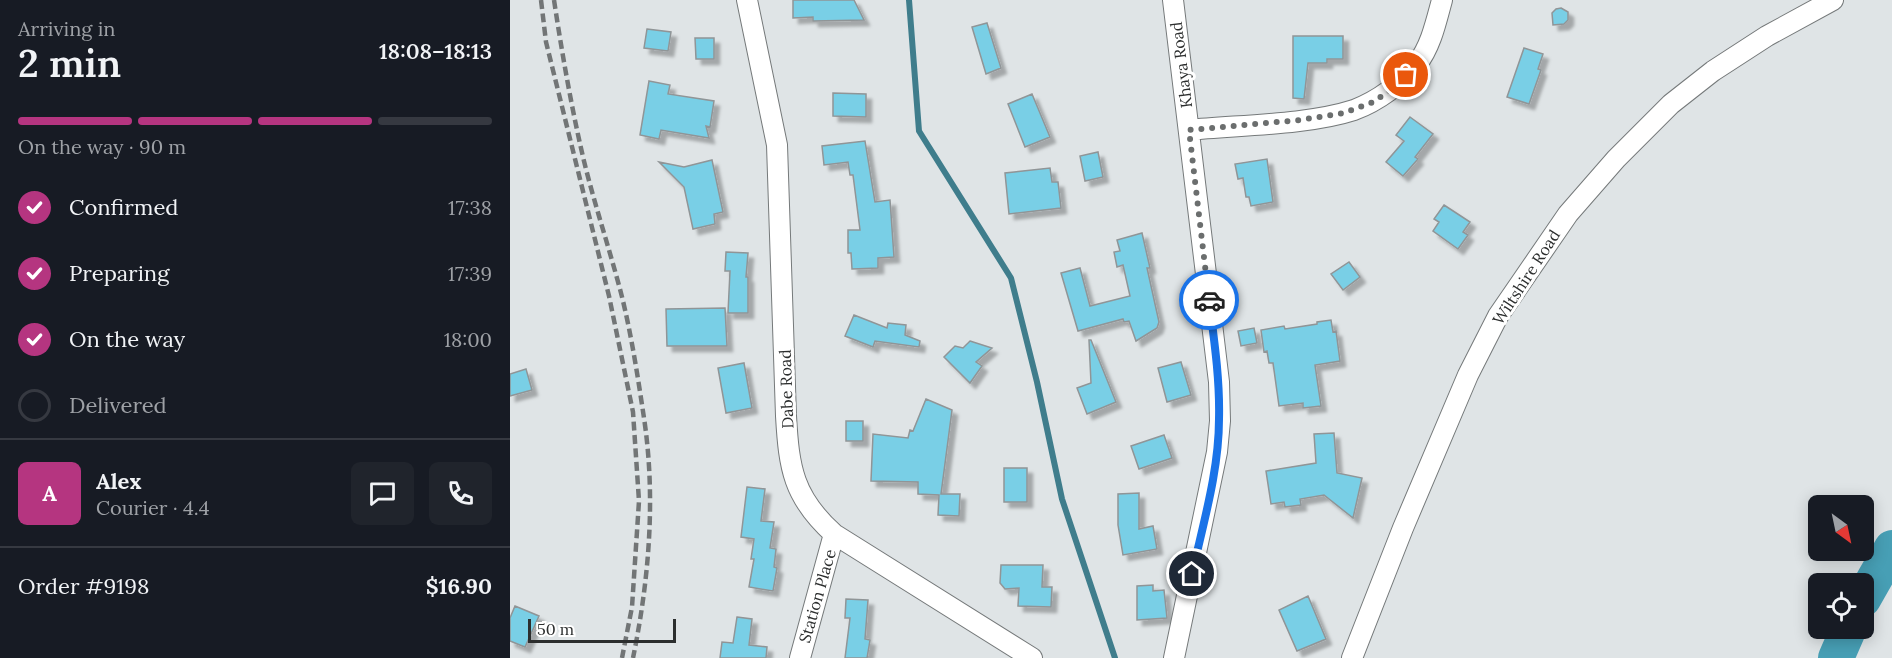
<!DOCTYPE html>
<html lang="en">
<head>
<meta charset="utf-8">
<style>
  :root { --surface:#171b24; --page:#20242c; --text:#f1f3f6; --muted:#9ea1a6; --line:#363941; --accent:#b53580 }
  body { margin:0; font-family:Lora,serif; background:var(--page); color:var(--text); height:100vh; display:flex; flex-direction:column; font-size:22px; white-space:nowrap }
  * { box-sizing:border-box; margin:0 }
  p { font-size:20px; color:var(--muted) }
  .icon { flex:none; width:33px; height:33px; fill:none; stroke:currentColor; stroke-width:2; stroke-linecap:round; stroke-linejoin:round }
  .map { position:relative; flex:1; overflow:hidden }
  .panel { display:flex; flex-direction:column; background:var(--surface); width:510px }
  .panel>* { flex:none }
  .needle { width:39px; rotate:147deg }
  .fabs { position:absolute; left:1298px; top:495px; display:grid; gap:12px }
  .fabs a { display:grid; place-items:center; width:66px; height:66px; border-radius:9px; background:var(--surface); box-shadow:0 3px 15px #0003; font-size:30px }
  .scale { position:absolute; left:18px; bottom:15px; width:148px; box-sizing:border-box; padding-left:6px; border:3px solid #2c2e2e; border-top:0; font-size:16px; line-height:21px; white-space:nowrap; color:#2c2e2e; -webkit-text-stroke:4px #fff; paint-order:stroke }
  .pin { position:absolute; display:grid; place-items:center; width:51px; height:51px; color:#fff; margin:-26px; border:3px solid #fff; border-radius:50%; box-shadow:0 2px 6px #0007 }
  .courier { position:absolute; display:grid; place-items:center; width:60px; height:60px; margin:-30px; border:4px solid #1a73e8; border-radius:50%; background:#fff; color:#222; box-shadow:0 2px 8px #0007 }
  .headline em { font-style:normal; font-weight:600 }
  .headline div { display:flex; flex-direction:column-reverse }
  .headline { display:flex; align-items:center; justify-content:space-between; height:102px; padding:0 18px }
  h1 { font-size:39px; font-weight:600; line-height:45px }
  .bar { display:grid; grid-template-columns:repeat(4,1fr); gap:9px 6px; align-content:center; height:72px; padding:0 18px }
  .bar i { height:8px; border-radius:4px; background:var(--line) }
  .bar .current { background:var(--accent) }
  .bar p { grid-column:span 4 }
  .line { display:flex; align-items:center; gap:15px; padding:0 18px; border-top:2px solid var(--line) }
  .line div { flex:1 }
  .round { display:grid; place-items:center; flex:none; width:63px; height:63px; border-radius:9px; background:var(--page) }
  ol { padding:0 18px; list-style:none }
  li { display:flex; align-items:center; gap:18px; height:66px }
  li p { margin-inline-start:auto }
  li .icon { padding:6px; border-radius:50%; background:var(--accent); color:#fff; stroke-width:4 }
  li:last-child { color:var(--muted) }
  li i { width:33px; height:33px; border:3px solid var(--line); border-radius:50% }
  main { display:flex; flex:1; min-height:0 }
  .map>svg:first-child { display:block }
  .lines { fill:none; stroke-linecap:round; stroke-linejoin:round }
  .stream { stroke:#3f7d8c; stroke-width:6 }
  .river { stroke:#479fb5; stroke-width:36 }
  .building { fill:#79cfe6; stroke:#909597; stroke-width:1.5; filter:url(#shadow) }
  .minor-casing { stroke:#75797a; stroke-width:22 }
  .minor { stroke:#fff; stroke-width:20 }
  .rail { stroke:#727576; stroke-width:4.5; stroke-dasharray:9 4.5; stroke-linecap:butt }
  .done { stroke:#6b6e6e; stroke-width:6; stroke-dasharray:0 10.8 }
  .route { stroke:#1a73e8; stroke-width:8 }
  .labels { text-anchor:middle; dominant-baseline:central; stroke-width:6; stroke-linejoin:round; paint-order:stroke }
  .street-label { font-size:16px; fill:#2c2e2e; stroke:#fff }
</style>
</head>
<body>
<main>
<section class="panel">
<div class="headline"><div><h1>2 min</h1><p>Arriving in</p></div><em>18:08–18:13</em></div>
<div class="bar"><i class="current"></i><i class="current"></i><i class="current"></i><i></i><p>On the way · 90 m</p></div>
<ol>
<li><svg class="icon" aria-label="check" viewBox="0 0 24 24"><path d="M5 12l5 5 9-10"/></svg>Confirmed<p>17:38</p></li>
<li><svg class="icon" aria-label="check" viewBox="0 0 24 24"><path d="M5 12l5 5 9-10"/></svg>Preparing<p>17:39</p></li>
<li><svg class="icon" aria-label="check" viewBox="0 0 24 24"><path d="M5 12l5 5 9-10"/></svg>On the way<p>18:00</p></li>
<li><i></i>Delivered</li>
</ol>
<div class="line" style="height:108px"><b class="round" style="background:var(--accent);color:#fff">A</b><div><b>Alex</b><p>Courier · 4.4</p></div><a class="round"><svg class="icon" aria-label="chat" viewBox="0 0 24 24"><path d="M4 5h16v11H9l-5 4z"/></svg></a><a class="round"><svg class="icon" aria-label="phone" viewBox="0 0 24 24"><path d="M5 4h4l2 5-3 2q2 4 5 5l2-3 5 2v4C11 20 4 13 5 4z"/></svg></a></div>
<div class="line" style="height:78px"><div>Order #9198</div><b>$16.90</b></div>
</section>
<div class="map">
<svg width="1382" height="658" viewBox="0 0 1382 658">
  <defs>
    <filter id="shadow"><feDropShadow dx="5.5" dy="5.5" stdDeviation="1.5" flood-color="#0004"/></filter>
  </defs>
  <rect width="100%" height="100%" fill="#dfe4e6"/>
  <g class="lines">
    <path class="stream" d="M399,0l10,131 92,147 26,104 25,117 53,159"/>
    <path class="river" d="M1353,599l29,-51
      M1326,658l13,-30"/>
  </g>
  <path class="building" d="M283,0h61l10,20 -51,1v-4l-20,1z
    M1051,8l7,4v8l-4,4 -11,1 -1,-12 4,-4z
    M477,23l14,45 -15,6 -14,-47z
    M137,29l24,3 -3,19 -24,-3z
    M783,36h50v23h-16v4h-19l-4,36 -11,-1z
    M185,38h19v21h-18z
    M1014,48l19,6 -5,15 3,1 -12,34 -22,-7z
    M139,81l21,4 -2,9 46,7 -4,26 -4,-1 3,12 -48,-8 -2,9 -19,-4z
    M323,93l33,1v23l-33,-1z
    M522,94l18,43 -25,10 -17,-43z
    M900,117l23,17 -18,23 3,2 -15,17 -17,-14 18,-21 -8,-6z
    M355,141l10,61 15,-2 4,57 -16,1v10l-26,1 -1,-16h-3v-23h12l-7,-55h-3l-2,-13 -24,3 -2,-19z
    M588,152l5,25 -18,4 -5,-25z
    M757,159l6,43 -22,4 -2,-9h-3l-3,-19 -5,1 -3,-15z
    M202,160l11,52 -9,2 1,10 -22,5 -9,-42 -25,-25 25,5z
    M540,168l2,14h6l3,26 -52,6 -4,-41z
    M934,205l26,17 -7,10 5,3 -10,14 -25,-18 6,-9 -5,-3z
    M632,233l8,35h-3l12,54 -2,6 -21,13 -7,-20 -5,1 -1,-3 -45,12 -17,-58 19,-5 10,38 40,-10 -7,-31 -6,2 -3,-15 6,-1 -3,-11z
    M216,252l22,1 -2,24h2v36h-20l2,-42h-5z
    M839,262l11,15 -17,13 -12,-16z
    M215,308l2,38h-60l-1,-37z
    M344,315l33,13 1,-5 18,2 -1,10 15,6 -1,6 -44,-6 -2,6 -28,-11z
    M821,320l2,12 3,-1 4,30 -25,4 6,41 -18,2v-5l-24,3 -6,-43h-4l-2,-12 -3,1 -3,-22 23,-4 1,3 32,-5v-2z
    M744,328l3,15 -16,3 -3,-15z
    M579,340h2l25,62 -29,12 -10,-26 14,-5z
    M460,341l22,7 -16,14 6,4 -12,17 -26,-26 11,-11 8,2z
    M671,362l10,33 -24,7 -9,-34z
    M234,363l8,45 -26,5 -8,-45z
    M16,369l6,21 -22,6v-22z
    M416,399l26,11 -11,84h19l-1,22 -21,-1 1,-20 -21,-1v-12l-47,-1 2,-47 35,4 2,-8 3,1z
    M336,421h17v20h-17z
    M824,433l3,40 25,5 -9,40 -29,-23 -24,4 1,6 -16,2 -1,-5 -13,2 -5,-33 50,-8 -2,-29z
    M654,435l8,23 -33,11 -8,-23z
    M494,468h23v34h-23z
    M237,487l18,2 -4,32 13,1 -4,26 6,1 -2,18 3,1 -4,23 -24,-4 5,-28h-3l3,-20 -13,-2z
    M629,493v36l14,-3 4,23 -34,6 -5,-30v-31z
    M491,565h42l-1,22h10l-1,20 -33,-1 1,-18 -14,1 -5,-6z
    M643,585v6l11,-1 3,28 -30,2v-34z
    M798,596l18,43 -29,12 -18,-41z
    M336,599l22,1 -3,39 5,1 -3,18h-22l5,-40h-5z
    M5,606l24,10 -14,31 -15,-6v-23z
    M227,617l15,2 -3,26 18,2 -1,11h-46l2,-16 11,1z"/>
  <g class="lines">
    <g class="minor-casing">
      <path id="minor" d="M237,0l30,145 9,271c3,52 7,81 48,118l198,124
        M663,0l46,382 1,39 -3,31 -43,206
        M679,130c49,-5 119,-5 165,-20 24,-9 47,-26 63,-46 14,-18 19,-42 25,-64
        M290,658l34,-124
        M842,658l51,-130 65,-153 30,-59 70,-102 48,-55 55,-55 42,-33 54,-35 66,-36"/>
    </g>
    <use href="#minor" class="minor"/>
    <path class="rail" d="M31,0l5,42 63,254 24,116 6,89 -7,106 -10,51
      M44,0c8,53 17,105 29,157 11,46 26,90 38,136 10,39 17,85 23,125 12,80 5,162 -11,240"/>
  </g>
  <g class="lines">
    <path class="done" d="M699,300l-20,-170 111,-10 44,-7 29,-11 22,-15 11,-12"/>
    <path class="route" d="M682,574c11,-50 27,-103 27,-155 1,-40 -5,-80 -10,-119"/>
  </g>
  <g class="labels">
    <g class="street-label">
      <text transform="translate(671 65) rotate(-97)">Khaya Road</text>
      <text transform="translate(1016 277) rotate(-57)">Wiltshire Road</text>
      <text transform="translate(276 389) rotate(-92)">Dabe Road</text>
      <text transform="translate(307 596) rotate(-74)">Station Place</text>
    </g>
  </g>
</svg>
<div class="fabs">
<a><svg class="needle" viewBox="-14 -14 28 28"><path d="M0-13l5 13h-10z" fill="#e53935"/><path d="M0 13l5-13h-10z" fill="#9ea1a6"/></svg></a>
<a><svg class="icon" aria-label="locate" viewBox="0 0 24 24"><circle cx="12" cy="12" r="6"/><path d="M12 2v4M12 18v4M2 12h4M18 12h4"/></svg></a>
</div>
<div class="scale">50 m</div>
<div class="pin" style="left:896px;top:75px;background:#ea580c"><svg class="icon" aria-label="bag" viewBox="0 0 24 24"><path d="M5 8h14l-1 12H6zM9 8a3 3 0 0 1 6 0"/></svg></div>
<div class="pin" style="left:682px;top:574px;background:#1f2937"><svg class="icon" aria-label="home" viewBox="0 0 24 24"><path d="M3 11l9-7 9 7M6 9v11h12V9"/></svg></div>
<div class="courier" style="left:699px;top:300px"><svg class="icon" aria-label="car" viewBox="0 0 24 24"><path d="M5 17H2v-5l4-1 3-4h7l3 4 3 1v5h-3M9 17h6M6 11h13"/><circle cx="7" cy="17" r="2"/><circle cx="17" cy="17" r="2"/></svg></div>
</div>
</main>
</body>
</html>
